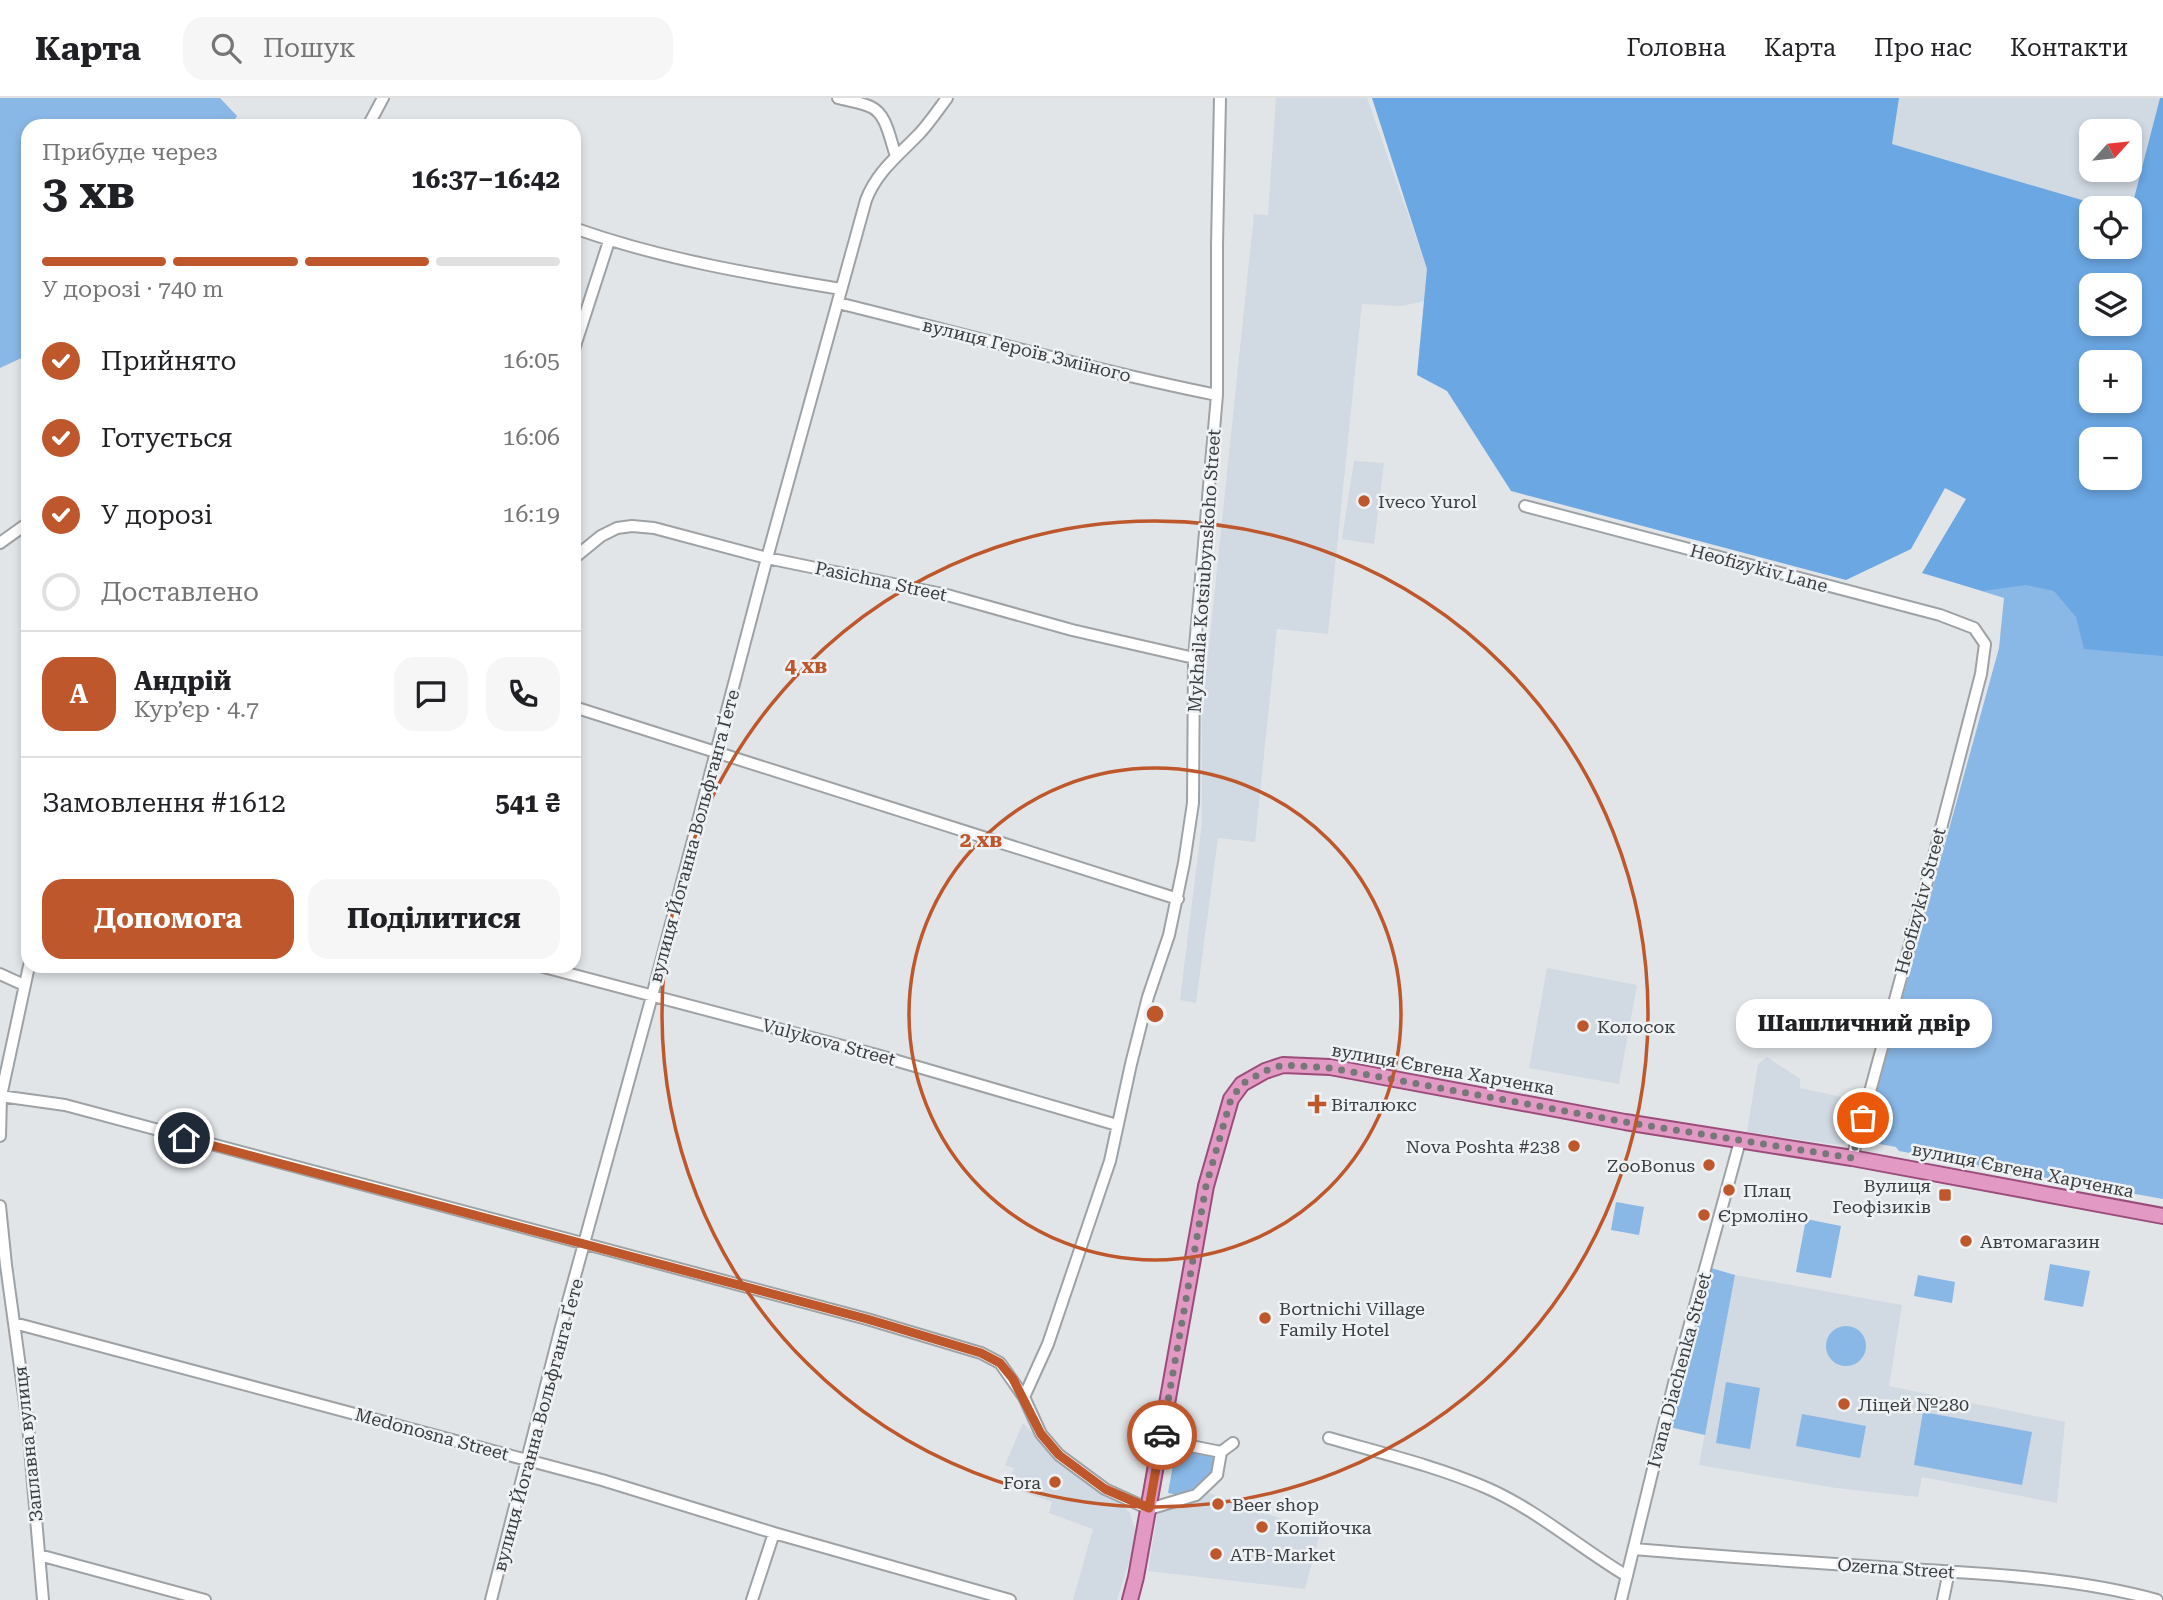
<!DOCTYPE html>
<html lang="uk">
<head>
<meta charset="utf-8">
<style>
  :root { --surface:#fff; --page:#f6f6f6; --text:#202124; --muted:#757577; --line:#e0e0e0; --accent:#be572b }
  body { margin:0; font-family:"Roboto Serif",serif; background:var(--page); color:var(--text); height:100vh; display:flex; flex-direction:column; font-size:26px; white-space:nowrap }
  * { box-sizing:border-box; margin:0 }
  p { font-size:23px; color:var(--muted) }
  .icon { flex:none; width:38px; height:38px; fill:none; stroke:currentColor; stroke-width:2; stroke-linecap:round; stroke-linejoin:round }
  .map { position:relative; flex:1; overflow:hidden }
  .sheet { position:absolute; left:21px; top:21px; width:560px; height:854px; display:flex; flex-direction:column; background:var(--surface); border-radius:21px; box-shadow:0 4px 10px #0003 }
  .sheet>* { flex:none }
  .needle { width:46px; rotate:63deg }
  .buttons { position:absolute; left:2079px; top:21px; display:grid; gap:14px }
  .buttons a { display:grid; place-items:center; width:63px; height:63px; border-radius:14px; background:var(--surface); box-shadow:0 4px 10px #0003; font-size:35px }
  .pin { position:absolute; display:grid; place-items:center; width:60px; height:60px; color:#fff; margin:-30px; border:4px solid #fff; border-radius:50%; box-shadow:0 2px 7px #0007 }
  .courier { position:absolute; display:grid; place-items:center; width:70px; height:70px; margin:-35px; border:5px solid #be572b; border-radius:50%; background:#fff; color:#222; box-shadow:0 2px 9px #0007 }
  .bubble { position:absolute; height:49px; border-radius:21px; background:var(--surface); box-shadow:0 4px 10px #0003; font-size:23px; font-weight:700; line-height:49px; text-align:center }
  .overview em { font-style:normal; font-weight:700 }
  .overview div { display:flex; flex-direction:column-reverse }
  .overview { display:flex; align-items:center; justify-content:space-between; height:119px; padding:0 21px }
  h1 { font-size:46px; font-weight:700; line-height:52px }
  .bar { display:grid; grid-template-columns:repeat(4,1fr); gap:10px 7px; align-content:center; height:84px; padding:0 21px }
  .bar i { height:9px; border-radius:5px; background:var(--line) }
  .bar .on { background:var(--accent) }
  .bar p { grid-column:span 4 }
  .line { display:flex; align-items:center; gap:18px; padding:0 21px; border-top:2px solid var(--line) }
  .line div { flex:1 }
  .round { display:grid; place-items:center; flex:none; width:74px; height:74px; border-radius:21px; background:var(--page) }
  ol { padding:0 21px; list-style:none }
  li { display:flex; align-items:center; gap:21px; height:77px }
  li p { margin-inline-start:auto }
  li .icon { padding:7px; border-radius:50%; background:var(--accent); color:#fff; stroke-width:4 }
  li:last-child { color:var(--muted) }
  li i { width:38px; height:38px; border:4px solid var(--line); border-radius:50% }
  .primary-button { display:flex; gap:14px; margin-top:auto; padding:14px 21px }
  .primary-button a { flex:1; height:80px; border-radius:21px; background:var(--accent); color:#fff; font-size:28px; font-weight:700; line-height:80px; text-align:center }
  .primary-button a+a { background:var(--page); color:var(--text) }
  header { display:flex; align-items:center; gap:42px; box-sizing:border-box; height:98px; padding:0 35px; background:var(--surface); border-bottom:2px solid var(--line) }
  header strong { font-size:33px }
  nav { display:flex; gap:38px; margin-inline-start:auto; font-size:24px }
  .search { width:490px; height:63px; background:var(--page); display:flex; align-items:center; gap:18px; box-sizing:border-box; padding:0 24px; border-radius:21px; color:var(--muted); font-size:26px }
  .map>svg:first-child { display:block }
  .built { fill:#d1d9e2; fill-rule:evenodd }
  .green { fill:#89b7e6; fill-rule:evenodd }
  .forest { fill:#6ba7e3; fill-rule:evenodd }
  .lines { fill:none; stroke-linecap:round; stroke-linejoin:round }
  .minor-casing { stroke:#9fa2a5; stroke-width:14 }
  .major-casing { stroke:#9b4c7b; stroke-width:18 }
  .minor { stroke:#fff; stroke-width:10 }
  .major { stroke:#e299c4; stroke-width:14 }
  .done { stroke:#757779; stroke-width:7; stroke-dasharray:0 12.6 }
  .route { stroke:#be572b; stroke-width:9 }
  .ring { fill:none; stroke:#be572b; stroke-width:3.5 }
  .poi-dot { fill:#be572b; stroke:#eff2f5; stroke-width:2.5 }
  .labels { text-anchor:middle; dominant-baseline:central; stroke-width:5; stroke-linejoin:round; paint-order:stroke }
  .street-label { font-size:18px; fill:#3b3c3d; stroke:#eff2f5 }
  .poi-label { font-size:18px; fill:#3b3c3d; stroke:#eff2f5; text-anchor:start }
  .centre { fill:#be572b; stroke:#eff2f5; stroke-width:3.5 }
  .ring-label { font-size:21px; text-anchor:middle; font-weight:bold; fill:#be572b; stroke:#eff2f5; stroke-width:5; stroke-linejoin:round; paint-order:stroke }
</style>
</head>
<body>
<header>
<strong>Карта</strong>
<div class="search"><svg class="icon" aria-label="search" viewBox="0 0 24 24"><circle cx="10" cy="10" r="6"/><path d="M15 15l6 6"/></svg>Пошук</div>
<nav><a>Головна</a><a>Карта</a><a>Про нас</a><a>Контакти</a></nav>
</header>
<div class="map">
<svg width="2163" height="1502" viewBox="0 0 2163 1502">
  <rect width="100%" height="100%" fill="#e2e5e8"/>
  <path class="built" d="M1276,0h91l63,179 1,23 -30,6 -39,-2 -34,330 -51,-5 -22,213 -37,-4 -22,165 -16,-3 22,-177v-110l52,-499 14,1z
    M1899,0h261l-29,117 -1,-7h-21l-218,-64zM2091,33h39v39h-39z
    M1354,363l30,2 -10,81 -32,-5z
    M1547,870l90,17 -18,99 -90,-16z
    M1767,959l33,22v9l38,8 21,6 -8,34 -6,7 -6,2 -92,-13 11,-68z
    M1735,1177l167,30 -13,81 176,36 -8,81 -135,-26 -4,20 -82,-9 -137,-23z
    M1023,1325l47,48 33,24 15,6 12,12 7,24 -20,63h-44l20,-71 -44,-16 3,-11 -46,-16 8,-18 -9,-3z
    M1207,1394l113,41 -15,56 -157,-18 10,-61z"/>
  <path class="green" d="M0,0h220l17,18 -6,10h-203v229l-28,13z
    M2163,71v1030l-264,-48 -3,-4 -33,-6 136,-493 5,-50 -80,-25 167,-249h39v-77zM2091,264h39v39h-39zM2091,341h39v39h-39z
    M1616,1104l28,5 -5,28 -28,-5z
    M1806,1121l35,7 -10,52 -35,-6z
    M2050,1166l40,7 -7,36 -39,-7z
    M1711,1170l24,7 -30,160 -36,-8z
    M1918,1177l37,7 -3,21 -38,-7z
    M1826 1248a20 20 0 1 1 40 0a20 20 0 1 1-40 0Z
    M1726,1284l34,6 -10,61 -34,-6z
    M1923,1314l109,20 -10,53 -108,-20z
    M1802,1316l64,12 -6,32 -64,-12z
    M1176,1350l37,6c0,5 0,12 -2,17 -5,15 -28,27 -43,22z"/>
  <path class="forest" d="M1372,0h527l-7,46 217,64h-18v39h39v-33l30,-116h3v558l-79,-7 -8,-32 -22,-26 -28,-6 -43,6 -61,-18 44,-74 -21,-11 -34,61 -65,31 -335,-89 -64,-100 -30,-16 10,-106zM2091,187h39v39h-39zM2091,264h39v39h-39zM2091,341h39v39h-39z"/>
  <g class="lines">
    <g class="minor-casing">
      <path id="minor" d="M838,0c11,3 23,4 33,9 16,7 19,33 25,49
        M368,28l15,-28
        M574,130c87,31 177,46 267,61
        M838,205c126,31 251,66 379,92
        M574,251l35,-108
        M1525,408l415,109 34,13 11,16 -4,30 -50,193 -79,291
        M0,445l28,-20
        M574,460l27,-22 16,-8 15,-2 22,2 113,30 180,37 125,35 122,28
        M574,609l604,192
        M540,868l337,89 240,70
        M0,876l24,11
        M0,998l65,9 802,214 114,34 19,10 24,34 17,37 18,21 46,34 44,20 47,-14 21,-20 4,-23
        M0,1038l1,-40 28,-130
        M0,1108l6,59 22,160 15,175
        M14,1225l588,157 172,53 236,67
        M1024,1299l24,-53 62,-183 21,-97 17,-67 21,-62 15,-72 9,-60 1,-145 23,-263v-150l3,-147
        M1329,1340c52,15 107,28 158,50 50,22 93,60 140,88
        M1161,1342l60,12 12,-9
        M1634,1451c92,8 183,14 275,20 84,5 167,9 248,31
        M39,1457l166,45
        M491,1502l70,-273 91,-331 115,-438 99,-358c11,-29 33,-45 54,-67 10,-11 18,-23 27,-35
        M752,1502l22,-67
        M1621,1502l55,-225 64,-234
        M1943,1502l6,-29"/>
    </g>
    <g class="major-casing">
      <path id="major" d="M1130,1502l6,-23 70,-391 25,-87 11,-15 23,-13 18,-6 47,2 295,55 227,36 311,58"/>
    </g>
    <use href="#minor" class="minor"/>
    <use href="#major" class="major"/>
  </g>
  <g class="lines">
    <path class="done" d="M1162,1337l44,-249 25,-87 11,-15 23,-13 18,-6 48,3 294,54 227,36 11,-40"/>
    <path class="route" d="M184,1040l683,181 114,34 19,10 13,16 28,55 18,21 46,34 44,19 13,-73"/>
  </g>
  <g class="ring">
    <circle cx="1155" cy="916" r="246"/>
    <circle cx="1155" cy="916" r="493"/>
  </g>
  <g class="poi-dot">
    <circle cx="1364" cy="403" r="7"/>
    <circle cx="1583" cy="928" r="7"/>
    <path d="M1313.5 995.5h7v7h7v7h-7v7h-7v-7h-7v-7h7z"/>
    <circle cx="1574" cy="1048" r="7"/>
    <circle cx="1709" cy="1067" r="7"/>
    <circle cx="1729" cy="1092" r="7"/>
    <rect x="1938" y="1090" width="14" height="14" rx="3.5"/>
    <circle cx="1704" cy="1117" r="7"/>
    <circle cx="1966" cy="1143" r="7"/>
    <circle cx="1265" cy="1220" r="7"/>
    <circle cx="1844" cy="1306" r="7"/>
    <circle cx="1055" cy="1384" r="7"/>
    <circle cx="1218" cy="1406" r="7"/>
    <circle cx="1262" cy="1429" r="7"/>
    <circle cx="1216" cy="1456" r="7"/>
  </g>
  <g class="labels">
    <g class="street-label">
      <text transform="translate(1027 252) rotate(14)">вулиця Героїв Зміїного</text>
      <text transform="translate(1759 470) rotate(15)">Heofizykiv Lane</text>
      <text transform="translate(1204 473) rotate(-86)">Mykhaila Kotsiubynskoho Street</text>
      <text transform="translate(881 483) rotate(12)">Pasichna Street</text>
      <text transform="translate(694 738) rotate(-75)">вулиця Йоганна Вольфганга Ґете</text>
      <text transform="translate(1920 803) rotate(-75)">Heofizykiv Street</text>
      <text transform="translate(829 944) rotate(15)">Vulykova Street</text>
      <text transform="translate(1443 971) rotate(10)">вулиця Євгена Харченка</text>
      <text transform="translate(2023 1072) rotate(11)">вулиця Євгена Харченка</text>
      <text transform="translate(1679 1272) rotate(-75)">Ivana Diachenka Street</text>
      <text transform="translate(538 1327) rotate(-75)">вулиця Йоганна Вольфганга Ґете</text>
      <text transform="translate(432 1336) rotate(15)">Medonosna Street</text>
      <text transform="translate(28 1346) rotate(-96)">Заплавна вулиця</text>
      <text transform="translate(1896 1470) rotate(4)">Ozerna Street</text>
    </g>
    <g class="poi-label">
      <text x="1378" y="403">Iveco Yurol</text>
      <text x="1597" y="928">Колосок</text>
      <text x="1331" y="1006">Віталюкс</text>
      <text x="1560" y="1048" text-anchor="end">Nova Poshta #238</text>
      <text x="1695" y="1067" text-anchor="end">ZooBonus</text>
      <text x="1931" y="1087" text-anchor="end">Вулиця<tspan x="1931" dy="21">Геофізиків</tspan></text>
      <text x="1743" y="1092">Плац</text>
      <text x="1718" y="1117">Єрмоліно</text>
      <text x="1980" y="1143">Автомагазин</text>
      <text x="1279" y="1210">Bortnichi Village<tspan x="1279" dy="21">Family Hotel</tspan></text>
      <text x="1858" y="1306">Ліцей №280</text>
      <text x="1041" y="1384" text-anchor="end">Fora</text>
      <text x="1232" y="1406">Beer shop</text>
      <text x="1276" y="1429">Копійочка</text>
      <text x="1230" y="1456">ATB-Market</text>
    </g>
  </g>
  <circle cx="1155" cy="916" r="10" class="centre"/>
  <g class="ring-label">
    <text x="806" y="575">4 хв</text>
    <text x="981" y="749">2 хв</text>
  </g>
</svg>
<div class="buttons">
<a><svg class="needle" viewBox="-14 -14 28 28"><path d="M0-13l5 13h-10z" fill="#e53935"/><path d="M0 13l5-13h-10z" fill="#757577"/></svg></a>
<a><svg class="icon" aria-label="locate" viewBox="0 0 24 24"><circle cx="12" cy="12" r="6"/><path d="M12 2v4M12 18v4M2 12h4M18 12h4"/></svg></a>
<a><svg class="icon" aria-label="layers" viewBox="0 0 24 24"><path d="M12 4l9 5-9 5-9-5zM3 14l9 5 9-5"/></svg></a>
<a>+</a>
<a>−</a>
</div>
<div class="pin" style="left:1863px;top:1020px;background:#ea580c"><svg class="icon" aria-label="bag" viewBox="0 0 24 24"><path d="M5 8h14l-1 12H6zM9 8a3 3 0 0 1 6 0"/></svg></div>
<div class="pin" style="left:184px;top:1040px;background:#1f2937"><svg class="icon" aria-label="home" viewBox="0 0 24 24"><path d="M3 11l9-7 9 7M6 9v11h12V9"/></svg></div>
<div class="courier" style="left:1162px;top:1337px"><svg class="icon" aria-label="car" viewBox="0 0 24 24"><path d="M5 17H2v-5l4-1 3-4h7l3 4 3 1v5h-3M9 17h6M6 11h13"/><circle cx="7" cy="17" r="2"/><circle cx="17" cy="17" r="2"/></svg></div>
<div class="bubble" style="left:1736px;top:901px;width:256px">Шашличний двір</div>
<section class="sheet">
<div class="overview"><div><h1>3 хв</h1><p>Прибуде через</p></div><em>16:37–16:42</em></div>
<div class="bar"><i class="on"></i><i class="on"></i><i class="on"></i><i></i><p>У дорозі · 740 m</p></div>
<ol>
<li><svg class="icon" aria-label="check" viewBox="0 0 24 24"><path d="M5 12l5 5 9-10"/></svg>Прийнято<p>16:05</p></li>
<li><svg class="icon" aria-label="check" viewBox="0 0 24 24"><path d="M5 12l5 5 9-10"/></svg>Готується<p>16:06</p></li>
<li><svg class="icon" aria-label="check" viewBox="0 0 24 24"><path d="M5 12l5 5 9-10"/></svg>У дорозі<p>16:19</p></li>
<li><i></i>Доставлено</li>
</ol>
<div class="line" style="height:126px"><b class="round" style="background:var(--accent);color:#fff">А</b><div><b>Андрій</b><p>Кур’єр · 4.7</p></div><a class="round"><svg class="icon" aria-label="chat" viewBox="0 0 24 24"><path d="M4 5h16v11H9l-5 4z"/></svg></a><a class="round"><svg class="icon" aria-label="phone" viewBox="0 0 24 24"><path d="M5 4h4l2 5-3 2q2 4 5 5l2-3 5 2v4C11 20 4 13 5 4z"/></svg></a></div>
<div class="line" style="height:91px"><div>Замовлення #1612</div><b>541 ₴</b></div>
<div class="primary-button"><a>Допомога</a><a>Поділитися</a></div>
</section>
</div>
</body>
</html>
